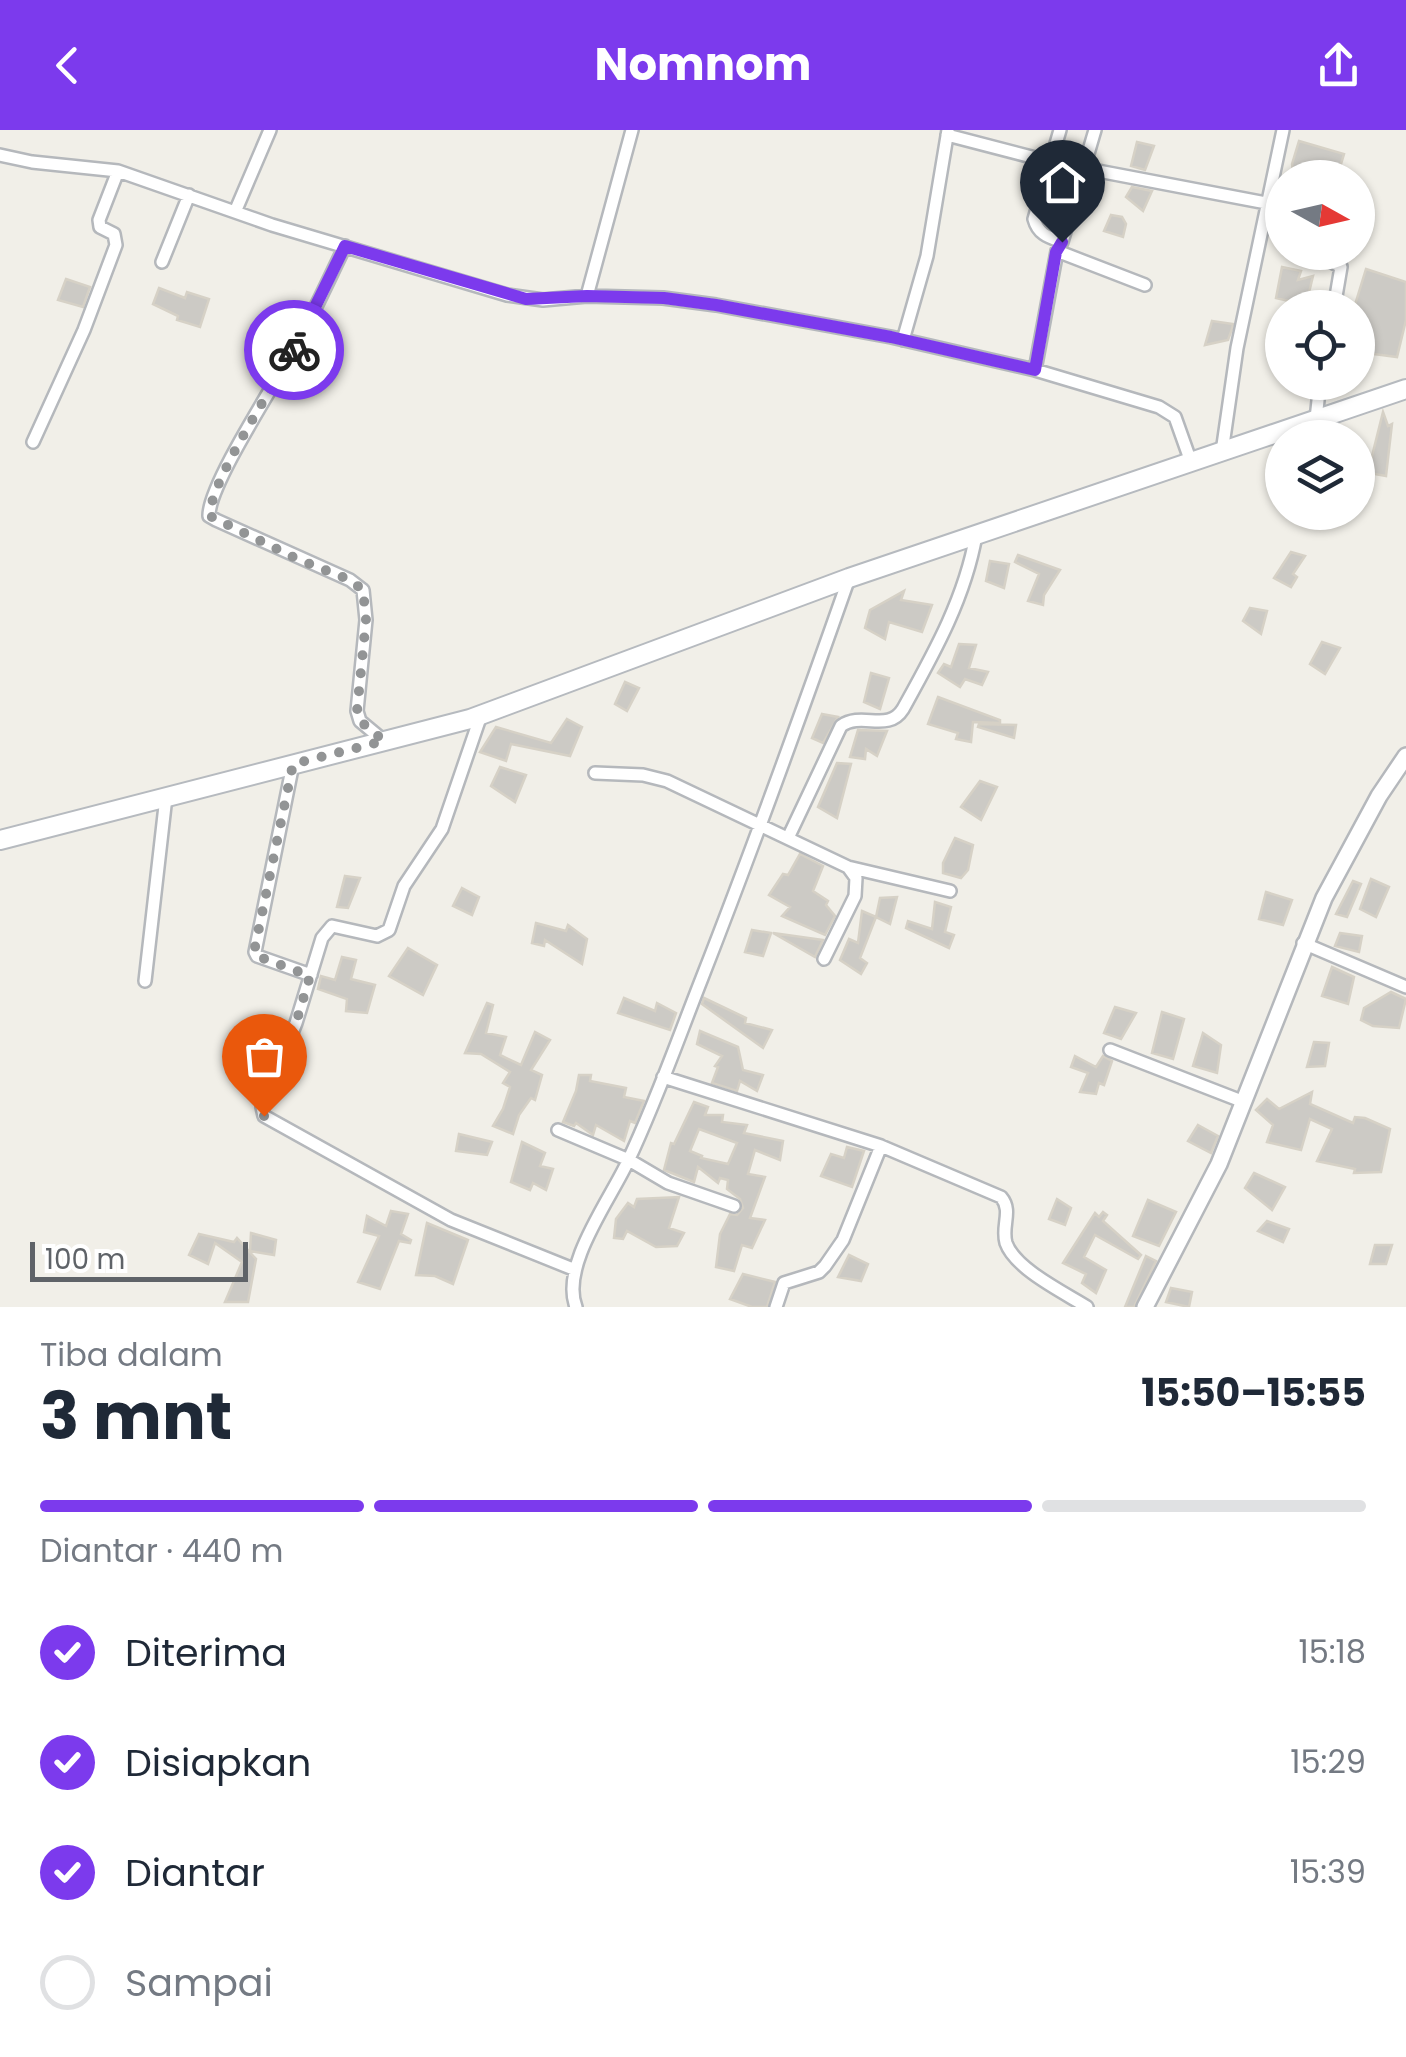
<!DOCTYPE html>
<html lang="id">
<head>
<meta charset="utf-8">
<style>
  :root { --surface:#fff; --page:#f6f6f7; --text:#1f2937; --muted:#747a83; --line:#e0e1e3; --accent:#7c3aed }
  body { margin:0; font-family:Poppins,sans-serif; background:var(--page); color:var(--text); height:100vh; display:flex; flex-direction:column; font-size:38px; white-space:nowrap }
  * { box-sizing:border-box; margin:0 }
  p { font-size:32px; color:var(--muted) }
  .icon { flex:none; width:55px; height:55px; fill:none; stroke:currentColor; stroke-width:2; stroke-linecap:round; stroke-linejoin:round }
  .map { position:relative; height:1177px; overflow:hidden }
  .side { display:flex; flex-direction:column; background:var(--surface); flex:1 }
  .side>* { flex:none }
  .needle { width:65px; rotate:98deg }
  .tools { position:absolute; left:1265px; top:30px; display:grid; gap:20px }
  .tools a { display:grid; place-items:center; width:110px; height:110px; border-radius:50%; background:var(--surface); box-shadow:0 2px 8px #0004; font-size:50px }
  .scale { position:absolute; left:30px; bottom:25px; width:218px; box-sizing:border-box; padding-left:10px; border:5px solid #5f6368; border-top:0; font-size:28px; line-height:35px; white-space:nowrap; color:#5f6368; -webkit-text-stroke:8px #fff; paint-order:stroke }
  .pin { position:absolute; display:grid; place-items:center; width:85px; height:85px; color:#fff; margin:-102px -42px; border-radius:50% 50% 50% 0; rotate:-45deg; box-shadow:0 0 10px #0007 }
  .pin .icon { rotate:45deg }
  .courier { position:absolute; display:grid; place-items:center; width:100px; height:100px; margin:-50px; border:8px solid #7c3aed; border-radius:50%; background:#fff; color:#222; box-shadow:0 2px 12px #0007 }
  .overview em { font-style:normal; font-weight:700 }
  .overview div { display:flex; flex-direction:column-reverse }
  .overview { display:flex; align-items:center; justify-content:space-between; height:170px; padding:0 40px }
  h1 { font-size:65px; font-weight:700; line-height:75px }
  .bar { display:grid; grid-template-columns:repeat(4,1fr); gap:15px 10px; align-content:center; height:120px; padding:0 40px }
  .bar i { height:12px; border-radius:8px; background:var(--line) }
  .bar .selected { background:var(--accent) }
  .bar p { grid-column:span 4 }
  ol { padding:0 40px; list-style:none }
  li { display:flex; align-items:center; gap:30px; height:110px }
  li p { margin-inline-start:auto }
  li .icon { padding:10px; border-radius:50%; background:var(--accent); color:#fff; stroke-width:4 }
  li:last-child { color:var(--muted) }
  li i { width:55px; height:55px; border:5px solid var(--line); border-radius:50% }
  header { display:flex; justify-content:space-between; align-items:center; height:130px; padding:0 40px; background:var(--accent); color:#fff; font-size:45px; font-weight:700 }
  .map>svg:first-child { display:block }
  .building { fill:#cccac5; stroke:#d6d1c6; stroke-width:2.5; fill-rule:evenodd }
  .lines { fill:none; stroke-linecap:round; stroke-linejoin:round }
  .minor-casing { stroke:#b5b8bc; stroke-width:16 }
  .tertiary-casing { stroke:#b5b8bc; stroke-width:20 }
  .secondary-casing { stroke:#b6babf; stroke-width:22 }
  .minor { stroke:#fff; stroke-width:11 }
  .tertiary { stroke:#fff; stroke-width:15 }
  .secondary { stroke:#fff; stroke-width:18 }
  .done { stroke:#929495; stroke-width:10; stroke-dasharray:0 18 }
  .route { stroke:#7c3aed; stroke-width:12 }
</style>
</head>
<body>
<header><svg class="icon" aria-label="back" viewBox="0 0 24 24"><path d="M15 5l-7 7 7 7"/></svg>Nomnom<svg class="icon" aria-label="share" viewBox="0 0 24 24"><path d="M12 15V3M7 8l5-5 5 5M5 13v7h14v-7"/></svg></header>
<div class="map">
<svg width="1406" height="1177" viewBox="0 0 1406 1177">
  <rect width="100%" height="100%" fill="#f1efe8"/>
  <path class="building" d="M1299,11l45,13 -6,20 -44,4 -2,-14z
    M1137,12l17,4 -9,24 -14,-4z
    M1132,57l20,4 -9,20 -17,-14z
    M1111,85l11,2 4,7 -3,13 -19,-6z
    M1282,137l19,4 -3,9 15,-4 -7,29 -30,-7z
    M1366,139l40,13v38l-9,37 -39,-5v-44h-4z
    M66,149l24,8 -7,20 -25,-7z
    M159,158l26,10 2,-6 22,7 -9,28 -23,-7 1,-4 -25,-12z
    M1212,191l21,3 -1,5 -4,11 -23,5z
    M1383,282l5,14 4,-2 -6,52 -28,-5v-16l13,5z
    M1291,422l14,4 -12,18 4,3 -6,10 -17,-9z
    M1018,425l42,15 -16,25 -1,10 -15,-4 11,-27 -24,-12z
    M990,431l19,3 -5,24 -18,-7z
    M904,461l-3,9 31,5 -10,27 -33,-10 -4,17 -20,-11 5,-18z
    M1250,478l17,3 -6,23 -18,-13z
    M1322,512l18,6 -15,26 -15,-10z
    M959,514l17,1 -7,23 19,4 -6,13 -17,-6 -5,8 -22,-14 6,-9 7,3z
    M871,543l18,5 -9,31 -16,-7z
    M625,552l14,6 -12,23 -12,-7z
    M938,567l62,23v3l-27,-1 -2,20 -15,-3 2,-6 -30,-9z
    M822,584l16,3 -15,26 -11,-5z
    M567,589l15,8 -12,29 -59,-12 -5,17 -26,-9 16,-25 55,16z
    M979,594l37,1 -2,13 -36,-11z
    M858,600l29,1 -10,25 -11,-7 -1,10 -15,-2z
    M837,633l14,1 -14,54 -19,-11z
    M500,637l26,8 -11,27 -24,-16z
    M980,651l17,6 -16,33 -20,-13z
    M955,708l18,7 -5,25 -7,8 -18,-5v-10z
    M800,724l23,12 -10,25 15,10 -2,4 9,11 -10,19 -43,-19 8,-9 -21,-12 14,-21 5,1z
    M345,746l15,2 -12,30 -11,-1z
    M1371,749l18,8 -13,30 -16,-8z
    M1353,751l8,3 -14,33 -11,-3z
    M462,758l17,9 -7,18 -19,-9z
    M1266,762l26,8 -9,25 -24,-6z
    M897,767l-7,27 -14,-7 4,-19z
    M935,772l16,5 -6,25 9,3 -5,13 -43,-20 2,-7 24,8z
    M862,781l14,6 -16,41 7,5 -6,11 -21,-14 9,-21 9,4z
    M536,793l30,8 2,-6 19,14 -5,25 -37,-24 -1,6 -12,-3z
    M752,800l19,3 -8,23 -18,-4z
    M773,803l50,7 -8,17z
    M1340,803l22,3 -3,16 -24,-6z
    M408,818l29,17 -14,30 -34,-19z
    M342,827l14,3 -5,19 24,6 -8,28 -21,-2 1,-12 -29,-10 3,-13 14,4z
    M1332,837l22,10 -6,27 -26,-8z
    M1391,862l15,7 -7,29 -26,-2 -12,-6 3,-12z
    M624,868l31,13 2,-8 19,10 -6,17 -52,-17z
    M704,868l42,20 -1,5 27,7 -9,18 -61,-44z
    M487,873l6,2 -7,28 20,4 -6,18 21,10 14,-33 15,8 -19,30 11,5 -7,25 -4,-2 -12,17 -6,19 -20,-8 10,-17 7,-22 -7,-4 7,-11 -29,-18 -16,-1z
    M1115,877l21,6 -15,26 -17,-6z
    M1162,882l22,7 -11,40 -21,-6z
    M700,901l38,16 5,23 20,5 -6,16 -17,-10 -3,10 -25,-8 6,-16 -3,-1 7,-10 -25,-12z
    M1203,903l18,12 -4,28 -24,-7z
    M1314,912l15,1 -4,23 -18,1z
    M1075,926l21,11 7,-11 9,5 -8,24 -5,-2 -3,11 -16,-2 8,-19 -17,-6z
    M579,945h12l-1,6 36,7 -2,9 20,4 -9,22 -5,-2 -6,20 -28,-16 -3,10 -17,-12 -2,3 -11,-4 13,-31z
    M1312,962l-2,12 43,19 2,-6 10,1 25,11 -9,43 -27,1 1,-4 -38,-8 15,-32 -22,-10 -9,31 -34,-8 6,-17 -17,-15 11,-11 12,10z
    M694,972l14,5 -3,8h18l-1,7 25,3 -3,8 39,8 -3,19 -25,-10 -7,24 17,3 -15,41 15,2 -13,28 -10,-3 -8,26 -18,-4 4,-33 10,-20 7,1 6,-7 -3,-9 -13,-10 1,-9 -8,-2 -2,5 -20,-16 -4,15 -30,-12 7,-27 3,1zM699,999l38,14 -9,21 -27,-6 1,-2 -12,-5z
    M1198,995l20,11 -7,17 -23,-12z
    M459,1004l33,8 -5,13 -31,-4z
    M522,1012l23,11 -5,13 13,3 -7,21 -13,-7 -3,7 -19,-8z
    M847,1017l17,4 -12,36 -31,-11 10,-22 13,4z
    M1254,1043l31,14 -13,23 -27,-22z
    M679,1067l-10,31 15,5 -7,13 -21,1 -29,-16 -4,8 -9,-1 2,-19 12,-16 6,4 3,-8z
    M1057,1069l14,9 -6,17 -16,-6z
    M1148,1070l28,12 -17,34 -26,-10z
    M391,1081l17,3 -7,20 10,6 -1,3 -11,-2 -19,48 -22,-7 21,-46 -15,-4 3,-16 19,10z
    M1103,1082l4,3 -4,6 38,34 -3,4 -43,-24 -11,22 22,13 -10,23 -14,-10 4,-9 -23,-11 32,-50 4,4z
    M1267,1091l22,8 -6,13 -25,-11z
    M427,1093l41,17 -15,44 -18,-8 -19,-1z
    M251,1103l25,7 -2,15 -24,-4z
    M199,1104l35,8 3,-4 19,21 -8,43h-23l17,-40 -27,-19 -7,21 -19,-9z
    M1375,1115h17l-6,19h-16z
    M849,1125l19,9 -7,17 -23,-4z
    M1146,1126l10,5 -22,46h-9z
    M743,1144l32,8 -8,25h-15l-22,-8z
    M1171,1158l21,4 -3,15 -23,-5z"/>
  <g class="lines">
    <g class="minor-casing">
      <path id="minor" d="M947,5l104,27 231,44
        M0,25l32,7 86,9 154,54 235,70 36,5 44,-4 76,2 53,7 175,32 144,33 124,37 16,10 16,45
        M235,82l35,-82
        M1062,112l33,-112
        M345,116c-16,33 -31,66 -48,98 -18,34 -89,141 -88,172l7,4 134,60 13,10 3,30 -9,91 3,10 24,20
        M1057,121l88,34
        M1313,122l28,15 -7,41
        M162,132l27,-67
        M587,166l45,-166
        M903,210l24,-84 21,-126
        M1035,240l22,-119 5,-9c-14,-5 -24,-8 -28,-23l26,-89
        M1316,289l4,-37
        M33,312l51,-112 32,-85 -2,-11 -14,-7 -1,-7 19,-49
        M1222,322l15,-104 46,-218
        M481,585l-39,114 -38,57 -15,44 -12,6 -45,-10 -10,12 -26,85 -34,84 2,9 187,104 122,49
        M293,634l-38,188 2,4 54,19
        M595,643l48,2 24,6 181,86 8,11 -1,18 -31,63
        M788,708l53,-112c21,-15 47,7 62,-17 31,-56 62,-111 73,-174
        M848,737l102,24
        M1303,813l103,44
        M145,851l21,-184
        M1110,920l134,52
        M663,947l218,69 120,51c12,14 0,29 5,46 9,26 59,50 81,64
        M558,1000l71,30 39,23 66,23
        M576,1177c-16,-41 34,-107 52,-146 28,-59 50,-122 74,-183 52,-133 100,-266 147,-400
        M776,1177l8,-24 35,-11 6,-6 18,-26 38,-94"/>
    </g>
    <g class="tertiary-casing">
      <path id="tertiary" d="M1145,1177l74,-143 105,-266 55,-102 27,-40"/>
    </g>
    <g class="secondary-casing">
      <path id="secondary" d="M0,710l470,-121 379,-141 557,-189"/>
    </g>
    <use href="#minor" class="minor"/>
    <use href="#tertiary" class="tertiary"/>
    <use href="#secondary" class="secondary"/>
  </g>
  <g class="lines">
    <path class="done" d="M264,986l-2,-8 4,-12 30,-73 14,-47 -53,-20 -3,-4 39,-188 91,-23 -24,-20 -3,-10 9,-91 -3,-30 -13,-10 -55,-22 -85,-42c-2,-31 66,-134 84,-166"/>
    <path class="route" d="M294,220l51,-104 181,53 61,-3 77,2 52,7 175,32 144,33 21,-118 6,-10"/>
  </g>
</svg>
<div class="tools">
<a><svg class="needle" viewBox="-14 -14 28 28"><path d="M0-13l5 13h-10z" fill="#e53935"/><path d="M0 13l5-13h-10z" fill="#747a83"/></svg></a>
<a><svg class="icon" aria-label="locate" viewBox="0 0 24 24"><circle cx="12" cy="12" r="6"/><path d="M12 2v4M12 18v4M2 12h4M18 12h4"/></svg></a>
<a><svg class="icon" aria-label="layers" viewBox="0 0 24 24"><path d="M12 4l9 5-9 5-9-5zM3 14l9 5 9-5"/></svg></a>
</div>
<div class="scale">100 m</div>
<div class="pin" style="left:264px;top:986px;background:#ea580c"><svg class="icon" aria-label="bag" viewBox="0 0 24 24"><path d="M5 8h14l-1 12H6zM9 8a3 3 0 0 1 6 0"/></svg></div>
<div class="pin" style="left:1062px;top:112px;background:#1f2937"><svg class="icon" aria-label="home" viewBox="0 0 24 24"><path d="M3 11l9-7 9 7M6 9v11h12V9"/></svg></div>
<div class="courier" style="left:294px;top:220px"><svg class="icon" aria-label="bike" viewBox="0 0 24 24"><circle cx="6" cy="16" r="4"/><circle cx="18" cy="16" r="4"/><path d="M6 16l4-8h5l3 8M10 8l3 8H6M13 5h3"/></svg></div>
</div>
<section class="side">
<div class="overview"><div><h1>3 mnt</h1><p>Tiba dalam</p></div><em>15:50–15:55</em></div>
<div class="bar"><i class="selected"></i><i class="selected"></i><i class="selected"></i><i></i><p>Diantar · 440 m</p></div>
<ol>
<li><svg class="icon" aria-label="check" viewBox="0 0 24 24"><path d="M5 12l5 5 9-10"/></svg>Diterima<p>15:18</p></li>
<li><svg class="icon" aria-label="check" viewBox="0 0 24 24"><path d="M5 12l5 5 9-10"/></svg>Disiapkan<p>15:29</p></li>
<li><svg class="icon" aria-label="check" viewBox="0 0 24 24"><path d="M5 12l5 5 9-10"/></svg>Diantar<p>15:39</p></li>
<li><i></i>Sampai</li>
</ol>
</section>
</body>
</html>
